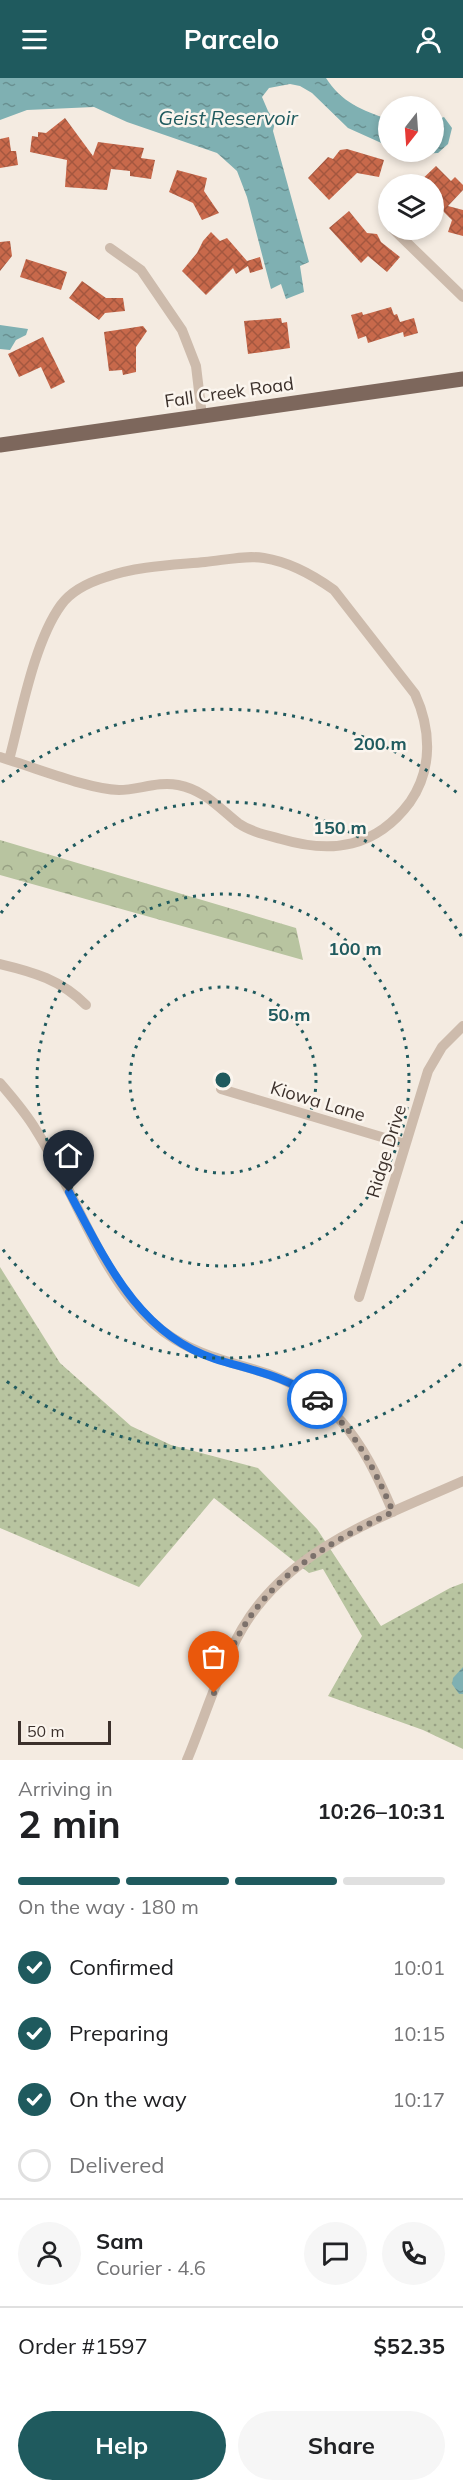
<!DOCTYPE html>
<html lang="en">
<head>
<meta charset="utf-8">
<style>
  :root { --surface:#fff; --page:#f6f6f6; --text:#202124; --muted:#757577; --line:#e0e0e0; --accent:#1f5a5e }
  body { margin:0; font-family:Mulish,sans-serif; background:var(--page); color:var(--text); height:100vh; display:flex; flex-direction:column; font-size:22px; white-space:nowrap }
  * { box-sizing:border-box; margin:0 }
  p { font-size:20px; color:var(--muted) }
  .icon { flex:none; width:33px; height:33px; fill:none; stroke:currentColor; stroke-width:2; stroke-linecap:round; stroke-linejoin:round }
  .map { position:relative; height:1682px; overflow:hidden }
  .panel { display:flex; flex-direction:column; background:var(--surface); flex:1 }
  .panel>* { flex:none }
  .needle { width:39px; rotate:197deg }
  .tools { position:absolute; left:378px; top:18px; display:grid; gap:12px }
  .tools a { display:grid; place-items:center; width:66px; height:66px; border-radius:50%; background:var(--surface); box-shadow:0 3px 9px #0003; font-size:30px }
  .scale { position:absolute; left:18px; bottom:15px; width:93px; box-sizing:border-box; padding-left:6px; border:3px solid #3b302b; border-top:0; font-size:16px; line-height:21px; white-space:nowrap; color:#3b302b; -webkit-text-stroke:4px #fbf5ee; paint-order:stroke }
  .pin { position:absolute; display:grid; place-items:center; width:51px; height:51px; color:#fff; margin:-62px -26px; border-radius:50% 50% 50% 0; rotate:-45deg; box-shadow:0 0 6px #0007 }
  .pin .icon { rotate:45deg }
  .courier { position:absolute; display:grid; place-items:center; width:60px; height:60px; margin:-30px; border:4px solid #1a73e8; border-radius:50%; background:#fff; color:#222; box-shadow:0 2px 8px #0007 }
  .overview em { font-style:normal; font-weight:700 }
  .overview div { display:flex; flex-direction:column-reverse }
  .overview { display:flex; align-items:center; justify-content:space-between; height:102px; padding:0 18px }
  h1 { font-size:39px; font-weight:700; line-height:45px }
  .bar { display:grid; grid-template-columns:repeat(4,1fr); gap:9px 6px; align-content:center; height:72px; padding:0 18px }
  .bar i { height:8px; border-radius:4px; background:var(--line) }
  .bar .selected { background:var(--accent) }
  .bar p { grid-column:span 4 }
  .line { display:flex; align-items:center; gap:15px; padding:0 18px; border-top:2px solid var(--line) }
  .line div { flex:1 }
  .round { display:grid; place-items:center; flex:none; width:63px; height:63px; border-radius:32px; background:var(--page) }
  ol { padding:0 18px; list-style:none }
  li { display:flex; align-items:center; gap:18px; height:66px }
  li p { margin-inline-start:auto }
  li .icon { padding:6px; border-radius:50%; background:var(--accent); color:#fff; stroke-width:4 }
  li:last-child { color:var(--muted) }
  li i { width:33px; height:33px; border:3px solid var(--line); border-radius:50% }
  .action { display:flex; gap:12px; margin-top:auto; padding:12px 18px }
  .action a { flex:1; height:69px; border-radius:36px; background:var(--accent); color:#fff; font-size:24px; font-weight:700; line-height:69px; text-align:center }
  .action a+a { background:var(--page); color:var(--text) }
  header { display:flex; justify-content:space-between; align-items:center; height:78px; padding:0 18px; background:var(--accent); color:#fff; font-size:27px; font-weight:700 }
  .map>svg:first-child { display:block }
  .grass { fill:url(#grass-dots) }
  .forest { fill:url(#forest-crowns) }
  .water { fill:url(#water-ripples) }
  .building { fill:url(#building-cross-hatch) }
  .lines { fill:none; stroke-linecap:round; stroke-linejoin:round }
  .minor { stroke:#cdbbac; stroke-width:10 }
  .primary { stroke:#7d675c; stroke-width:15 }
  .done { stroke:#7c716b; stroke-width:6; stroke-dasharray:0 10.8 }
  .route { stroke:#1a73e8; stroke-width:8 }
  .ring { fill:none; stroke:#1f5a5e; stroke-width:3; stroke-dasharray:3 6 }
  .labels { text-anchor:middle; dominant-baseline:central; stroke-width:5; stroke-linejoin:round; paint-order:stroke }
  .street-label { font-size:18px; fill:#3b302b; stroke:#fbf5ee }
  .water-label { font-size:20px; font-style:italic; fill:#1f5a5e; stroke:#fbf5ee }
  .centre { fill:#1f5a5e; stroke:#fbf5ee; stroke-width:3 }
  .ring-label { font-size:18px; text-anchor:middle; font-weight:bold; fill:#1f5a5e; stroke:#fbf5ee; stroke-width:5; stroke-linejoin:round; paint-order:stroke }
</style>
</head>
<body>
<header><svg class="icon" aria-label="menu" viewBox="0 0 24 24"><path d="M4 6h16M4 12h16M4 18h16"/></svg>Parcelo<svg class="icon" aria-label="person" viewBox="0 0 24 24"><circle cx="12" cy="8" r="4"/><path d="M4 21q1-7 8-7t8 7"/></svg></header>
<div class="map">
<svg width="463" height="1682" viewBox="0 0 463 1682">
  <defs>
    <pattern id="grass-dots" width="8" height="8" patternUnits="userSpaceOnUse" patternTransform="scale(1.5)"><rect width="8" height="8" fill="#b8c4a0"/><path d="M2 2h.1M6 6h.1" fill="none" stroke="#97a083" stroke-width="1.8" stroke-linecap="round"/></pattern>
    <pattern id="forest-crowns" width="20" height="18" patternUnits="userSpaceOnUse" patternTransform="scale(1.5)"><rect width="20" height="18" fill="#b8c4a0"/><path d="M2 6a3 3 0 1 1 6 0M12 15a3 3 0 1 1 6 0" fill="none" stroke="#97a083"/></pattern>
    <pattern id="water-ripples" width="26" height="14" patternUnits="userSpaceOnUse" patternTransform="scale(1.5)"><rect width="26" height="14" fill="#7fb0b2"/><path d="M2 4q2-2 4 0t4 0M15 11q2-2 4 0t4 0" fill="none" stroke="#699091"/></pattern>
    <pattern id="building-cross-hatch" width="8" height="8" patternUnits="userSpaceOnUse" patternTransform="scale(1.5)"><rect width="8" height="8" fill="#c8694b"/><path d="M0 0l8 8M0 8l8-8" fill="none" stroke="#a4573f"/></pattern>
  </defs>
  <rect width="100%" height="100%" fill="#f4ebe1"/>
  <path class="grass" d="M0,1189l60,96 71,63 40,19 87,23 59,61 64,97 69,-38 13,-5v166l-40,-19 -95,-34 34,-60 -39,-67 -14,4 -95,-75 -75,89 -139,-59z"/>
  <path class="forest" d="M0,762l296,88 7,32 -303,-85z"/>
  <path class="water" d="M0,0h326c15,24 37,33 62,41v27l-40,-18 -36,-35 -12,-7 -10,-2 -21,4 -7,9 6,14 7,11 -2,9 36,131 -9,4 4,26 -18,7 -5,-15 -10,5 -24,-92 -10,-26 -20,-18 -90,-31 -33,-15 -67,3 -27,10z
    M444,39l8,11 -4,16 -10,9 -17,1 -9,-2h22v-31z
    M0,247l28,4 -2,6 -10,5 -6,10 -10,-1z
    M463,1589v27h-4l-7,-10 1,-6z"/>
  <path class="building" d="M65,40l28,38 5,-14 46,6 -3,10 14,2 -4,19 -21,-3v-5l-19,-2 -4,21 -42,-3 2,-27 -37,-8 2,-16 6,1v-5l8,1z
    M9,59l2,14h5l2,14 -18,3v-29z
    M347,71l37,11 -5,17 -22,-4 -28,27 -21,-22 20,-21 5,2 7,-9z
    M436,88l15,15 4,-4 8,8v5l-15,16 15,4v26l-15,-4 4,-12 -14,-14 -4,5v-27h-17z
    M177,92l30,8 -3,13 15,22 -17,7 -9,-17 -24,-11z
    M349,133l18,22 10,1 4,8 19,15 -13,15 -19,-16 -7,7 -32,-35z
    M211,154l9,9 7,-3 20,23 13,-4 3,12 -13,4 -2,-7 -12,8 -3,-6 -27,27 -24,-24 15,-18 6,-12z
    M10,163l2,15 -12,15v-29z
    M26,181l41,13 -6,18 -41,-13z
    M82,203l24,17h17l2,13 -20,2 -6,7 -30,-22z
    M391,229l3,8 3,-1 3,8 14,-4 4,15 -14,4 -1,-5 -35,11 -2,-7 -8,3 -7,-24 11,-3 1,3z
    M281,240l1,5 5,-1 3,26 -42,6 -4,-33z
    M143,248l4,5 -11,16v25l-13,3 -1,-5 -13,1 -5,-39z
    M43,259l22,45 -14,7 -10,-22 -22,10 -11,-23z"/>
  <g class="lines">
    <path class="minor" d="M394,152l69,67
      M110,170l31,22 41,60 14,36 6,50
      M0,679l9,3c30,9 80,29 110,30 19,0 39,-9 59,-5 26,5 40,22 60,38 13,9 28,12 43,16 51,15 95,9 129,-37 23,-33 21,-73 5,-108l-81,-104c-21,-15 -44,-28 -70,-32 -19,-3 -39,2 -59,4 -32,3 -68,4 -99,15 -16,5 -35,14 -45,28 -27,37 -40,110 -52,155
      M0,886c34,8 61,16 86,41
      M0,1005c13,15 26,30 36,47 39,61 64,146 118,194 28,25 63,35 99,45 81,23 109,70 140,143
      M221,1011l184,55
      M359,1219l69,-226 14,-24 21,-21
      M187,1682c18,-43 32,-91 55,-131 47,-81 140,-112 221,-148"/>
    <path class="primary" d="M0,367l463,-66"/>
  </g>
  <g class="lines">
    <path class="done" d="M214,1615c6,-14 10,-29 17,-43 34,-72 93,-105 162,-138 -19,-44 -38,-83 -76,-113"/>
    <path class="route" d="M69,1114c36,67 69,142 146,167 35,11 72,17 102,40"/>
  </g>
  <g class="ring">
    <circle cx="223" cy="1002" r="93"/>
    <circle cx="223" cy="1002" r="186"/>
    <path d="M463 1143A278 278 0 0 1 1 1169M1 835A278 278 0 0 1 463 861"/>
    <path d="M461 1286A371 371 0 0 1 2 1300M2 704A371 371 0 0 1 461 718"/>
  </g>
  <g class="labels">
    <g class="street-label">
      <text transform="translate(229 314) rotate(-8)">Fall Creek Road</text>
      <text transform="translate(318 1023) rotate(17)">Kiowa Lane</text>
      <text transform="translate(386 1073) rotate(-73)">Ridge Drive</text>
    </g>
    <g class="water-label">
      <text x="228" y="39">Geist Reservoir</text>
    </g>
  </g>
  <circle cx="223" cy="1002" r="9" class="centre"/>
  <g class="ring-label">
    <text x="380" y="672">200 m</text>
    <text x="340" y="756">150 m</text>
    <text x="355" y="877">100 m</text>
    <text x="289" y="943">50 m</text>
  </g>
</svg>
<div class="tools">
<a><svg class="needle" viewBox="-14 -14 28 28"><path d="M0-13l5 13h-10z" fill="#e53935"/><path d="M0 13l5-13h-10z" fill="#757577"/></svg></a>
<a><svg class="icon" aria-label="layers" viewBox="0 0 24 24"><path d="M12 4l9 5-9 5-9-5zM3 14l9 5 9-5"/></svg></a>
</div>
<div class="scale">50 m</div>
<div class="pin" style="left:214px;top:1615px;background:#ea580c"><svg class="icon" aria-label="bag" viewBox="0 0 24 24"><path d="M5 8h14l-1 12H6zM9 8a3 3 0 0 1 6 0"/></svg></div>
<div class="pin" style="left:69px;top:1114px;background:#1f2937"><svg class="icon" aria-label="home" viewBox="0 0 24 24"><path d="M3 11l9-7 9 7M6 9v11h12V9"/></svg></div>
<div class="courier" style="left:317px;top:1321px"><svg class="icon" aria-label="car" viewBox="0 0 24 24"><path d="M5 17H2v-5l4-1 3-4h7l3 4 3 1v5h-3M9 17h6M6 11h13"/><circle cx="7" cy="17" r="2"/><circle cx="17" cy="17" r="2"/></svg></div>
</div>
<section class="panel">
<div class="overview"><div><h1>2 min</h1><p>Arriving in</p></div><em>10:26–10:31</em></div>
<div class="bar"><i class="selected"></i><i class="selected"></i><i class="selected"></i><i></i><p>On the way · 180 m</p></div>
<ol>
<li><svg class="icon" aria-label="check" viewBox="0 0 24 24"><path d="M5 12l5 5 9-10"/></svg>Confirmed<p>10:01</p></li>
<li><svg class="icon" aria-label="check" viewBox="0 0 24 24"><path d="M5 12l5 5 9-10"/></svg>Preparing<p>10:15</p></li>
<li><svg class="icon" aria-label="check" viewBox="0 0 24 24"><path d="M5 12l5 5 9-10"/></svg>On the way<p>10:17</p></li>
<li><i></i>Delivered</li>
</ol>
<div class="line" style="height:108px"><a class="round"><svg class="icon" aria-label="person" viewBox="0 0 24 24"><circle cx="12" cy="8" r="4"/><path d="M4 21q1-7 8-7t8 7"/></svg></a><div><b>Sam</b><p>Courier · 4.6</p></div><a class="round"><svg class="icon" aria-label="chat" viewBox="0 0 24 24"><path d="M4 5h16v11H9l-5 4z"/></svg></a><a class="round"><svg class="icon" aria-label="phone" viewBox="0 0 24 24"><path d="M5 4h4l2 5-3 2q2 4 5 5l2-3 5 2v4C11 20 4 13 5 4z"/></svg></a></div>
<div class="line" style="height:78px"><div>Order #1597</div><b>$52.35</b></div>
<div class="action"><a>Help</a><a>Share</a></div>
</section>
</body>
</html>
